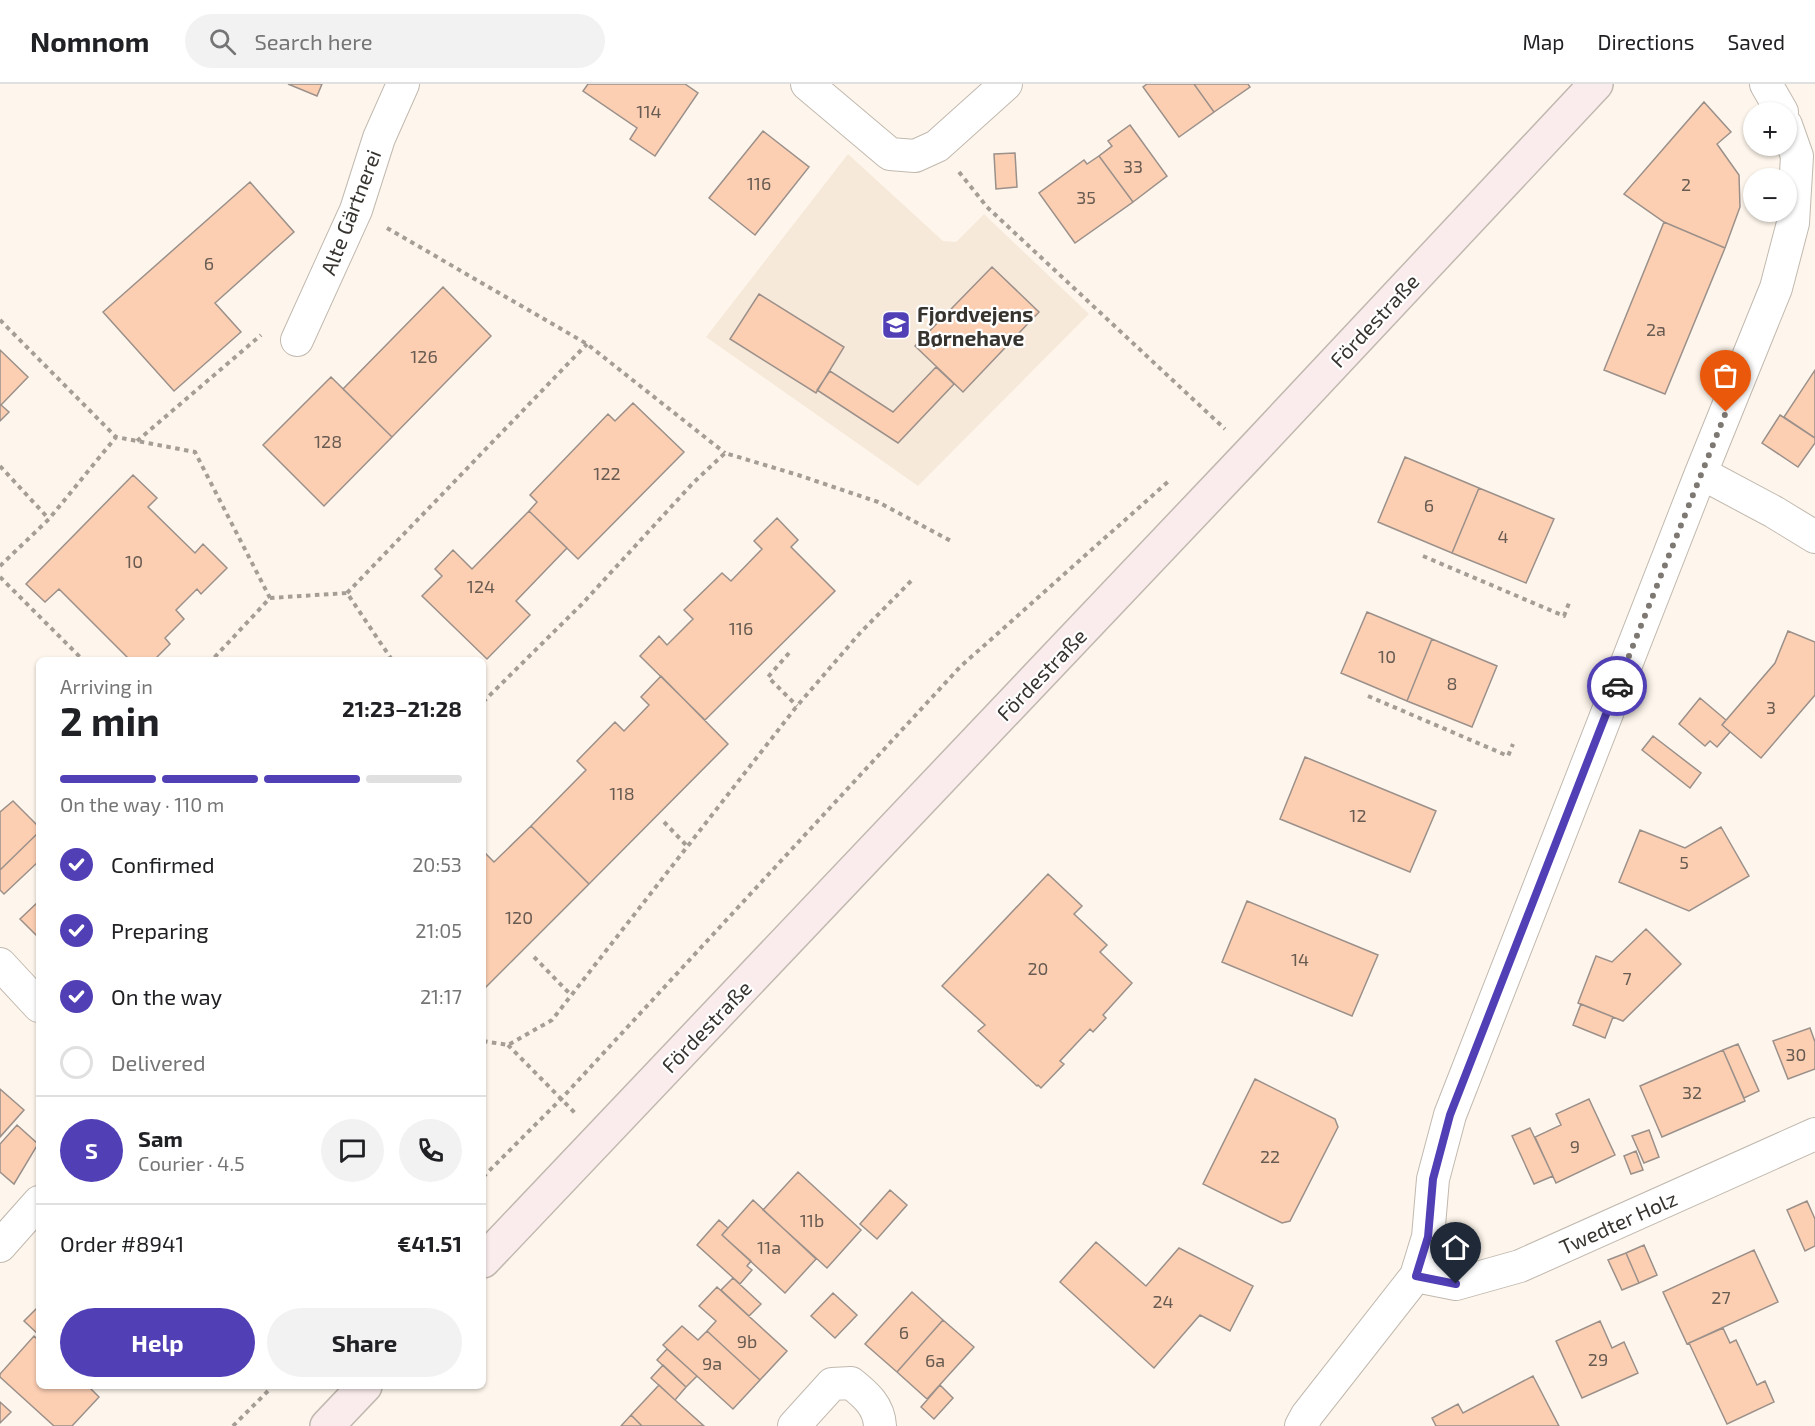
<!DOCTYPE html>
<html lang="en">
<head>
<meta charset="utf-8">
<style>
  :root { --surface:#fff; --page:#f2f2f2; --text:#202124; --muted:#757577; --line:#e0e0e0; --accent:#513fb6 }
  body { margin:0; font-family:"Exo 2",sans-serif; background:var(--page); color:var(--text); height:100vh; display:flex; flex-direction:column; font-size:22px; white-space:nowrap }
  * { box-sizing:border-box; margin:0 }
  p { font-size:20px; color:var(--muted) }
  .icon { flex:none; width:33px; height:33px; fill:none; stroke:currentColor; stroke-width:2; stroke-linecap:round; stroke-linejoin:round }
  .map { position:relative; flex:1; overflow:hidden }
  .drawer { position:absolute; left:36px; top:573px; width:450px; height:732px; display:flex; flex-direction:column; background:var(--surface); border-radius:9px; box-shadow:0 2px 4px #0004 }
  .drawer>* { flex:none }
  .tools { position:absolute; left:1743px; top:18px; display:grid; gap:12px }
  .tools a { display:grid; place-items:center; width:54px; height:54px; border-radius:50%; background:var(--surface); box-shadow:0 2px 4px #0004; font-size:30px }
  .pin { position:absolute; display:grid; place-items:center; width:51px; height:51px; color:#fff; margin:-62px -26px; border-radius:50% 50% 50% 0; rotate:-45deg; box-shadow:0 0 6px #0007 }
  .pin .icon { rotate:45deg }
  .courier { position:absolute; display:grid; place-items:center; width:60px; height:60px; margin:-30px; border:4px solid #513fb6; border-radius:50%; background:#fff; color:#222; box-shadow:0 2px 8px #0007 }
  .head em { font-style:normal; font-weight:700 }
  .head div { display:flex; flex-direction:column-reverse }
  .head { display:flex; align-items:center; justify-content:space-between; height:102px; padding:0 24px }
  h1 { font-size:39px; font-weight:700; line-height:45px }
  .bar { display:grid; grid-template-columns:repeat(4,1fr); gap:9px 6px; align-content:center; height:72px; padding:0 24px }
  .bar i { height:8px; border-radius:4px; background:var(--line) }
  .bar .current { background:var(--accent) }
  .bar p { grid-column:span 4 }
  .line { display:flex; align-items:center; gap:15px; padding:0 24px; border-top:2px solid var(--line) }
  .line div { flex:1 }
  .round { display:grid; place-items:center; flex:none; width:63px; height:63px; border-radius:32px; background:var(--page) }
  ol { padding:0 24px; list-style:none }
  li { display:flex; align-items:center; gap:18px; height:66px }
  li p { margin-inline-start:auto }
  li .icon { padding:6px; border-radius:50%; background:var(--accent); color:#fff; stroke-width:4 }
  li:last-child { color:var(--muted) }
  li i { width:33px; height:33px; border:3px solid var(--line); border-radius:50% }
  .action { display:flex; gap:12px; margin-top:auto; padding:12px 24px }
  .action a { flex:1; height:69px; border-radius:36px; background:var(--accent); color:#fff; font-size:24px; font-weight:700; line-height:69px; text-align:center }
  .action a+a { background:var(--page); color:var(--text) }
  header { display:flex; align-items:center; gap:36px; box-sizing:border-box; height:84px; padding:0 30px; background:var(--surface); border-bottom:2px solid var(--line) }
  header strong { font-size:28px }
  nav { display:flex; gap:33px; margin-inline-start:auto; font-size:21px }
  .search { width:420px; height:54px; background:var(--page); display:flex; align-items:center; gap:15px; box-sizing:border-box; padding:0 21px; border-radius:33px; color:var(--muted); font-size:22px }
  .map>svg:first-child { display:block }
  .built { fill:#f7e9d9 }
  .building { fill:#fccfb3; stroke:#9b908a; stroke-width:1.5 }
  .lines { fill:none; stroke-linecap:round; stroke-linejoin:round }
  .minor-casing { stroke:#c1b9af; stroke-width:34 }
  .secondary-casing { stroke:#c1b9af; stroke-width:36 }
  .path { stroke:#a49e97; stroke-width:4; stroke-dasharray:4.5 4.5; stroke-linecap:butt }
  .minor { stroke:#fff; stroke-width:32 }
  .secondary { stroke:#faeced; stroke-width:33 }
  .done { stroke:#7d7872; stroke-width:6; stroke-dasharray:0 10.8 }
  .route { stroke:#513fb6; stroke-width:8 }
  .labels { text-anchor:middle; dominant-baseline:central; stroke-width:4.5; stroke-linejoin:round; paint-order:stroke }
  .number-label { font-size:18px; fill:#685b51 }
  .street-label { font-size:21px; fill:#373430; stroke:#fff }
  .poi-label { font-size:21px; font-weight:bold; fill:#373430; stroke:#fff; text-anchor:start }
</style>
</head>
<body>
<header>
<strong>Nomnom</strong>
<div class="search"><svg class="icon" aria-label="search" viewBox="0 0 24 24"><circle cx="10" cy="10" r="6"/><path d="M15 15l6 6"/></svg>Search here</div>
<nav><a>Map</a><a>Directions</a><a>Saved</a></nav>
</header>
<div class="map">
<svg width="1815" height="1342" viewBox="0 0 1815 1342">
  <rect width="100%" height="100%" fill="#fef6ec"/>
  <path class="built" d="M848,70l95,87 13,1 28,-28 105,100 -171,172 -212,-149z"/>
  <path class="building" d="M288,0h34l-5,12z
    M588,0h97l13,9 -43,63 -25,-17 7,-11 -54,-37z
    M1147,0h47l20,28 -35,25 -36,-50z
    M1194,0h54l2,3 -36,25z
    M1704,18l27,30 -14,12 22,31 1,32 -15,41 -61,-26 -40,-28z
    M1130,41l37,51 -34,26 -34,-46 13,-10 -4,-5z
    M763,47l46,36 -54,68 -46,-37z
    M1015,69l2,34 -21,2 -2,-35z
    M1099,72l34,46 -58,41 -36,-50 45,-33 3,4z
    M250,98l44,50 -79,71 26,29 -67,59 -71,-79z
    M1664,138l61,26 -60,146 -61,-24z
    M992,183l47,45 -76,80 -48,-46z
    M443,203l48,49 -99,101 -49,-48z
    M759,210l85,53 -28,46 -86,-54z
    M0,266l28,27 -27,28 8,7 -9,9z
    M936,283l18,17 -56,59 -81,-53 13,-19 63,41z
    M1815,286v68l-31,-21z
    M331,293l61,60 -68,69 -61,-61z
    M633,319l51,49 -106,107 -49,-48 8,-9 -7,-7 78,-81 7,7z
    M1780,331l35,23v5l-17,24 -36,-24z
    M1405,373l74,31 -27,65 -74,-31z
    M133,391l24,23 -9,9 47,46 8,-9 24,24 -26,26 -4,-5 -21,21 8,9 -19,19 5,6 -16,16h-24l-71,-71 -14,13 -19,-18z
    M1479,404l75,31 -28,64 -74,-30z
    M529,427l38,37 -51,53 14,14 -43,44 -65,-63 20,-20 -7,-7 18,-19 19,19z
    M777,434l21,22 -7,7 44,44 -130,129 -65,-64 19,-20 8,9 26,-26 -9,-9 38,-37 9,8 31,-32 -8,-8z
    M1367,528l65,27 -25,62 -66,-28z
    M1788,547l27,11v53l-54,63 -39,-33 53,-62z
    M1432,555l65,27 -25,61 -65,-26z
    M661,592l67,68 -139,140 -58,-58 55,-56 -9,-9 38,-39 9,9 25,-26 -8,-8z
    M1700,614l26,22 -4,5 8,7 -13,15 -7,-6 -5,5 -26,-22z
    M1653,652l48,37 -11,15 -48,-38z
    M1305,673l131,54 -26,61 -130,-53z
    M13,717l26,26v5l-39,38v-58z
    M531,742l58,58 -106,106v-134l2,-3 9,9z
    M1721,743l28,49 -60,35 -70,-29 21,-52 45,18z
    M39,748v29l-35,33 -4,-4v-20z
    M1048,790l34,32 -8,8 33,31 -7,7 32,31 -29,32 3,3 -13,14 -3,-3 -30,32 4,3 -23,24 -3,-3 -1,1 -59,-55 7,-6 -43,-39z
    M39,817v37l-19,-19z
    M1247,817l131,54 -26,61 -130,-54z
    M1646,845l35,35 -58,57 -45,-18 18,-47 16,6z
    M1581,920l32,13 -8,21 -32,-13z
    M1810,944l5,14v27l-27,10 -15,-38z
    M1738,960l21,47 -15,7 -21,-48z
    M1723,966l22,51 -83,36 -22,-51z
    M1255,995l80,40 3,8 -48,94 -8,2 -79,-39z
    M0,1005l24,21 -24,27z
    M1589,1015l26,56 -59,28 -21,-46 26,-12 -5,-11z
    M17,1041l21,19 -24,40 -14,-12v-28z
    M1530,1044l23,48 -19,8 -22,-48z
    M1649,1046l10,27 -15,6 -12,-27z
    M1636,1067l7,19 -12,4 -7,-18z
    M798,1088l63,58 -34,38 -64,-58z
    M890,1106l17,15 -30,34 -17,-15z
    M753,1116l63,59 -31,34 -63,-58z
    M1807,1117l8,18v27l-10,5 -18,-41z
    M719,1136l9,8 -6,7 29,26 -4,5 5,4 -12,14 -43,-39z
    M1096,1158l50,44 33,-38 74,38 -23,45 -30,-16 -46,53 -94,-86z
    M1644,1161l13,30 -18,8 -13,-30z
    M1754,1166l24,52 -91,42 -24,-52z
    M1626,1169l13,30 -17,7 -14,-30z
    M733,1194l28,26 -12,12 -28,-26z
    M717,1203l70,64 -27,29 -53,-49 9,-10 -17,-15z
    M912,1208l31,28 -46,52 -32,-28z
    M833,1209l24,22 -22,23 -24,-22z
    M37,1224l2,2v25l-15,-14z
    M943,1236l31,27 -47,52 -30,-27z
    M1600,1237l12,27 12,-6 14,31 -56,25 -26,-57z
    M682,1242l16,14 9,-9 53,49 -27,29 -70,-64z
    M1723,1244l7,15 6,-3 21,45 8,-4 9,21 -47,22 -38,-81z
    M34,1252l5,5v45h49l11,11 -27,29h-18l-54,-49v-3z
    M667,1265l30,27 -11,11 -29,-27z
    M663,1281l23,22 -11,13 -24,-22z
    M1533,1292l26,50h-123l-4,-8 26,-14 5,9z
    M659,1301l16,15 29,26h-62l-11,-11z
    M940,1301l13,13 -19,21 -13,-12z
    M0,1318l11,10 -11,11z
    M631,1331l11,11h-21z"/>
  <g class="lines">
    <g class="minor-casing">
      <path id="minor" d="M807,0l83,70 25,2 22,-10 69,-62
        M1766,0l16,28
        M297,256l59,-130 23,-72 24,-54
        M1701,389l73,39 41,25
        M0,880l39,42
        M0,1162l39,-44
        M1416,1192l40,8 64,-18 295,-132
        M794,1342l38,-42 19,-1c15,12 28,23 29,43
        M1301,1342l6,-11 109,-139 12,-39 5,-58 17,-64 251,-642 75,-185 17,-65 4,-67 -11,-31"/>
    </g>
    <g class="secondary-casing">
      <path id="secondary" d="M483,1177l767,-808 346,-369
        M327,1342l38,-40"/>
    </g>
    <path class="path" d="M959,88l28,35 238,222
      M387,144l200,116 138,109
      M0,236l116,117
      M137,357l124,-106
      M0,382l49,53
      M1423,472l141,60 5,-13
      M0,482l49,-47 67,-82 79,15 75,146 -58,62
      M0,493l83,83
      M347,509l240,-249
      M270,514l77,-5 45,67
      M789,569l-21,24 29,29
      M1368,612l140,60 5,-12
      M483,618l99,-98 111,-121 32,-30 73,22 80,27 73,39
      M664,738l23,24
      M534,873l37,38
      M483,957l25,4 44,-25 245,-314 63,-73 52,-53
      M508,961l67,68
      M483,1093l79,-79 398,-431 211,-188
      M233,1342l40,-40"/>
    <use href="#minor" class="minor"/>
    <use href="#secondary" class="secondary"/>
  </g>
  <g class="lines">
    <path class="done" d="M1617,602l109,-274"/>
    <path class="route" d="M1456,1200l-40,-8 12,-39 5,-58 17,-64 167,-429"/>
  </g>
  <defs>
    <g id="school-square" transform="scale(1.5)"><rect x="-9" y="-9" width="18" height="18" rx="4" fill="#513fb6" stroke="#fff"/><path d="M0-5L7-2L0 1L-7-2ZM-4 1L0 2.5L4 1V4Q0 6-4 4Z" fill="#fff"/></g>
  </defs>
  <g fill-rule="evenodd">
    <use href="#school-square" x="896" y="241"/>
  </g>
  <g class="labels">
    <g class="number-label">
      <text x="649" y="27">114</text>
      <text x="1133" y="82">33</text>
      <text x="759" y="99">116</text>
      <text x="1686" y="100">2</text>
      <text x="1086" y="113">35</text>
      <text x="209" y="179">6</text>
      <text x="1656" y="245">2a</text>
      <text x="424" y="272">126</text>
      <text x="328" y="357">128</text>
      <text x="607" y="389">122</text>
      <text x="1429" y="421">6</text>
      <text x="1503" y="452">4</text>
      <text x="134" y="477">10</text>
      <text x="481" y="502">124</text>
      <text x="741" y="544">116</text>
      <text x="1387" y="572">10</text>
      <text x="1452" y="599">8</text>
      <text x="1771" y="623">3</text>
      <text x="622" y="709">118</text>
      <text x="1358" y="731">12</text>
      <text x="1684" y="778">5</text>
      <text x="519" y="833">120</text>
      <text x="1300" y="875">14</text>
      <text x="1038" y="884">20</text>
      <text x="1627" y="894">7</text>
      <text x="1796" y="970">30</text>
      <text x="1692" y="1008">32</text>
      <text x="1575" y="1062">9</text>
      <text x="1270" y="1072">22</text>
      <text x="812" y="1136">11b</text>
      <text x="769" y="1163">11a</text>
      <text x="1721" y="1213">27</text>
      <text x="1163" y="1217">24</text>
      <text x="904" y="1248">6</text>
      <text x="747" y="1257">9b</text>
      <text x="1598" y="1275">29</text>
      <text x="935" y="1276">6a</text>
      <text x="712" y="1279">9a</text>
    </g>
    <g class="street-label">
      <text transform="translate(350 128) rotate(-69)">Alte Gärtnerei</text>
      <text transform="translate(1374 236) rotate(-47)">Fördestraße</text>
      <text transform="translate(1041 590) rotate(-46)">Fördestraße</text>
      <text transform="translate(706 942) rotate(-46)">Fördestraße</text>
      <text transform="translate(1618 1138) rotate(-24)">Twedter Holz</text>
    </g>
    <g class="poi-label">
      <text x="917" y="229">Fjordvejens<tspan x="917" dy="24">Børnehave</tspan></text>
    </g>
  </g>
</svg>
<div class="tools">
<a>+</a>
<a>−</a>
</div>
<div class="pin" style="left:1726px;top:328px;background:#ea580c"><svg class="icon" aria-label="bag" viewBox="0 0 24 24"><path d="M5 8h14l-1 12H6zM9 8a3 3 0 0 1 6 0"/></svg></div>
<div class="pin" style="left:1456px;top:1200px;background:#1f2937"><svg class="icon" aria-label="home" viewBox="0 0 24 24"><path d="M3 11l9-7 9 7M6 9v11h12V9"/></svg></div>
<div class="courier" style="left:1617px;top:602px"><svg class="icon" aria-label="car" viewBox="0 0 24 24"><path d="M5 17H2v-5l4-1 3-4h7l3 4 3 1v5h-3M9 17h6M6 11h13"/><circle cx="7" cy="17" r="2"/><circle cx="17" cy="17" r="2"/></svg></div>
<section class="drawer">
<div class="head"><div><h1>2 min</h1><p>Arriving in</p></div><em>21:23–21:28</em></div>
<div class="bar"><i class="current"></i><i class="current"></i><i class="current"></i><i></i><p>On the way · 110 m</p></div>
<ol>
<li><svg class="icon" aria-label="check" viewBox="0 0 24 24"><path d="M5 12l5 5 9-10"/></svg>Confirmed<p>20:53</p></li>
<li><svg class="icon" aria-label="check" viewBox="0 0 24 24"><path d="M5 12l5 5 9-10"/></svg>Preparing<p>21:05</p></li>
<li><svg class="icon" aria-label="check" viewBox="0 0 24 24"><path d="M5 12l5 5 9-10"/></svg>On the way<p>21:17</p></li>
<li><i></i>Delivered</li>
</ol>
<div class="line" style="height:108px"><b class="round" style="background:var(--accent);color:#fff">S</b><div><b>Sam</b><p>Courier · 4.5</p></div><a class="round"><svg class="icon" aria-label="chat" viewBox="0 0 24 24"><path d="M4 5h16v11H9l-5 4z"/></svg></a><a class="round"><svg class="icon" aria-label="phone" viewBox="0 0 24 24"><path d="M5 4h4l2 5-3 2q2 4 5 5l2-3 5 2v4C11 20 4 13 5 4z"/></svg></a></div>
<div class="line" style="height:78px"><div>Order #8941</div><b>€41.51</b></div>
<div class="action"><a>Help</a><a>Share</a></div>
</section>
</div>
</body>
</html>
